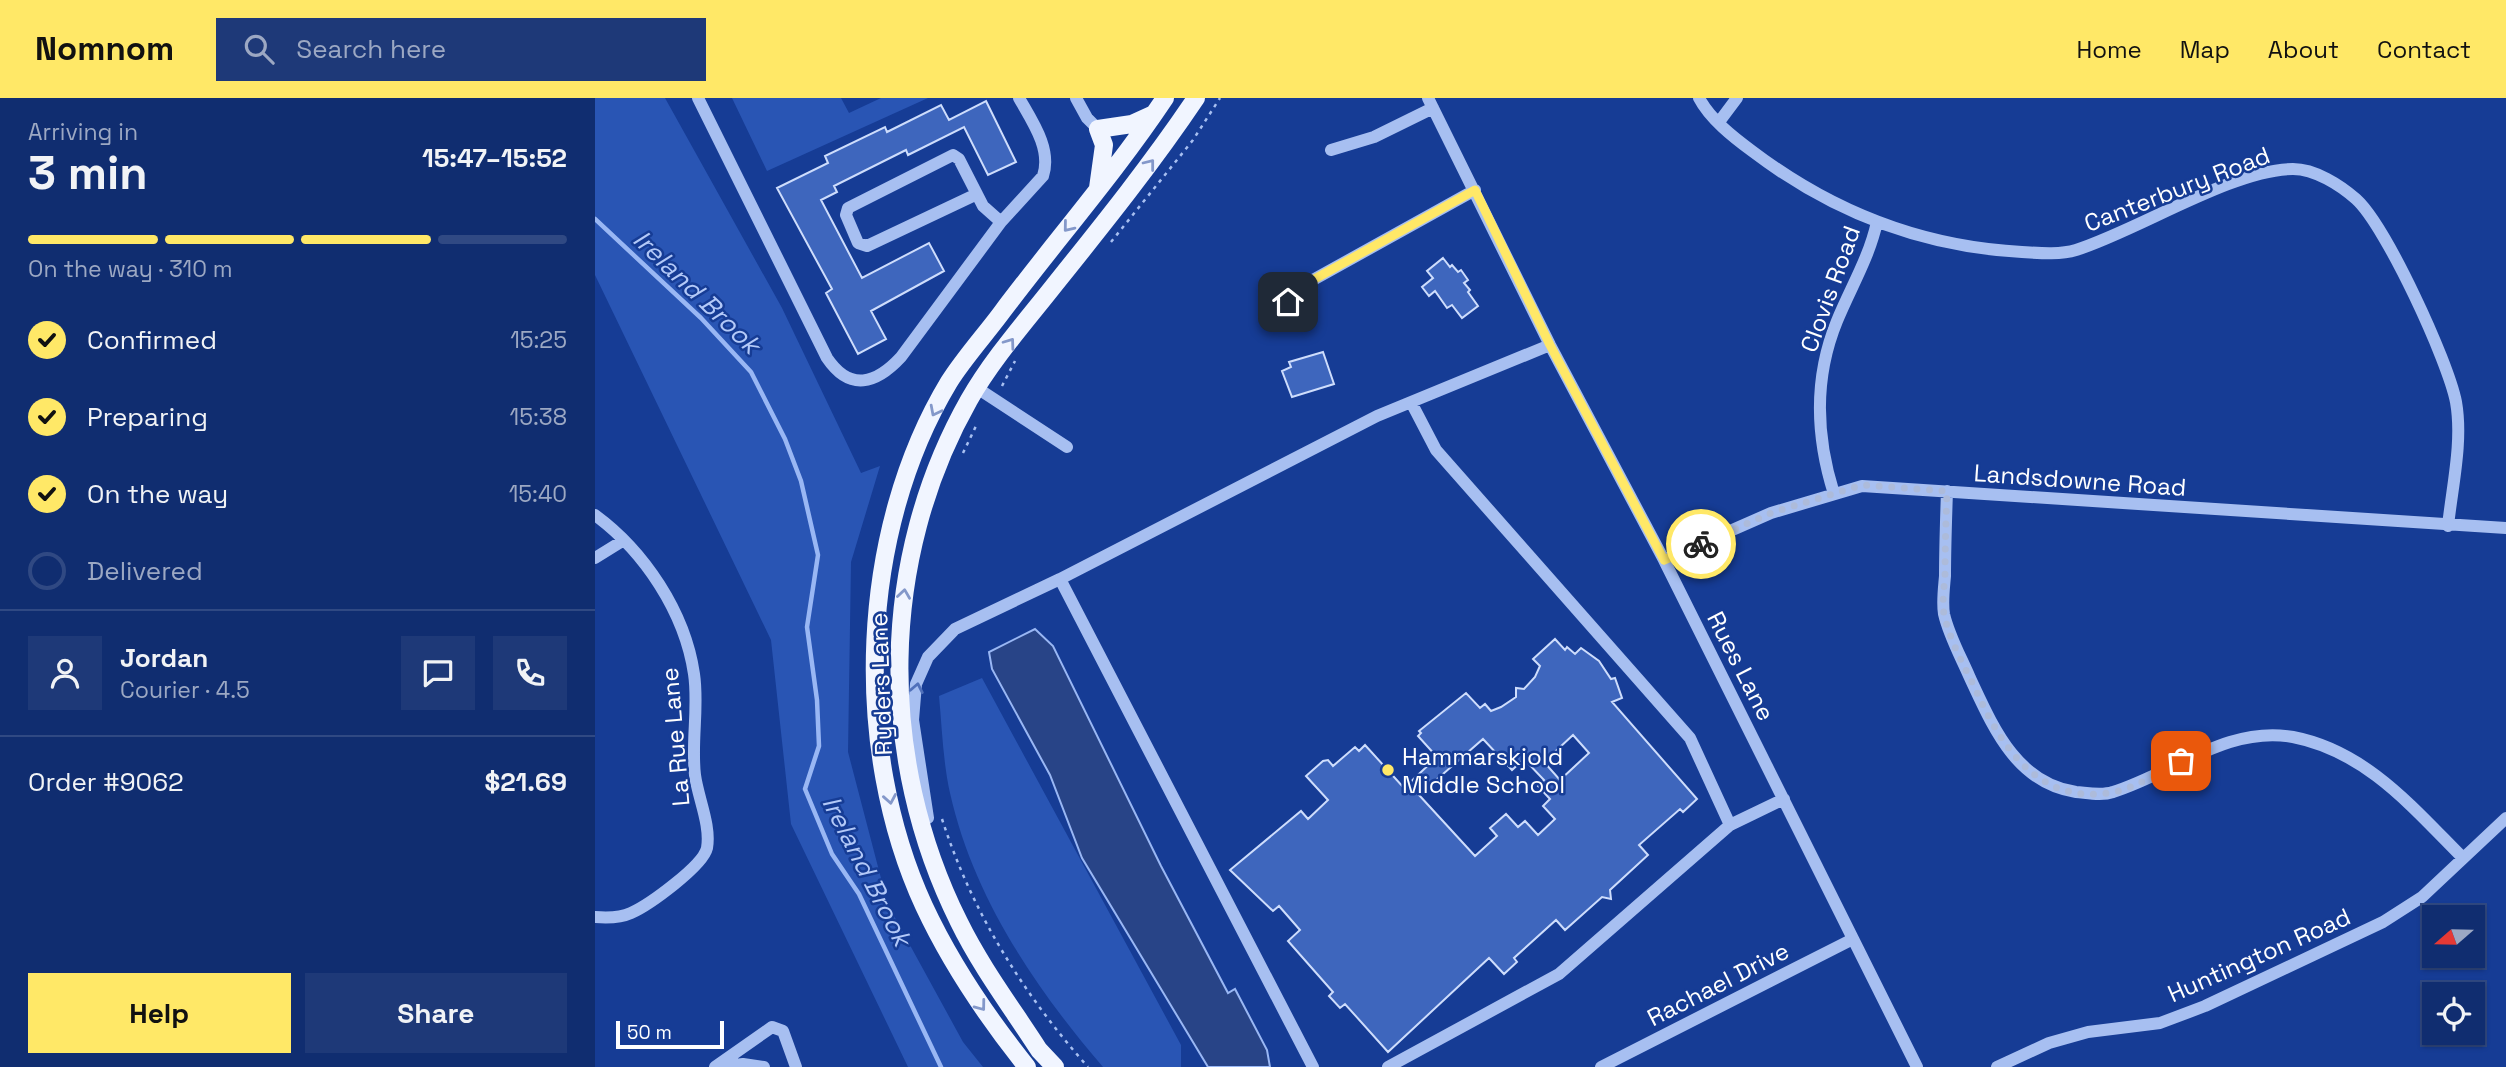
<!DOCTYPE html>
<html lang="en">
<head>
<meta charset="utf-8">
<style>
  :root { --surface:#102d70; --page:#1e3978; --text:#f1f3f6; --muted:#9ca8c3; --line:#304983; --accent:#ffe867 }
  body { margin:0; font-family:"Space Grotesk",sans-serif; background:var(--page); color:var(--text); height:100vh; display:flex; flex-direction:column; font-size:26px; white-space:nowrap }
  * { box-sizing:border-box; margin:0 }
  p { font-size:23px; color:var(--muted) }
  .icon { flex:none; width:38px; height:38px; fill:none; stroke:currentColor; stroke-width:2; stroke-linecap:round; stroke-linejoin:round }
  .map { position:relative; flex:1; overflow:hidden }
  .side { display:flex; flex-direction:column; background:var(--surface); width:595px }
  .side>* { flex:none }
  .needle { width:46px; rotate:250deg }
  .fabs { position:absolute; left:1827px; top:807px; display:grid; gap:14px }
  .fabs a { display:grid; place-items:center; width:63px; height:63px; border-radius:0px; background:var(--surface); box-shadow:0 2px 5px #0004,0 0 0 2px var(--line); font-size:35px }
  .scale { position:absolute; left:21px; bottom:18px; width:108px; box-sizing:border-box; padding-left:7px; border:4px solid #fff; border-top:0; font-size:19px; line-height:24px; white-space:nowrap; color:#fff; -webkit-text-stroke:5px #163c95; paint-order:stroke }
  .pin { position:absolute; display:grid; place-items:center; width:60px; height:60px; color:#fff; margin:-30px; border-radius:14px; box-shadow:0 4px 10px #0006 }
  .courier { position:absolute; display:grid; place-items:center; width:70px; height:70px; margin:-35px; border:5px solid #ffe867; border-radius:50%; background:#fff; color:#222; box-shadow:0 2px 9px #0007 }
  .summary em { font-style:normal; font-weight:600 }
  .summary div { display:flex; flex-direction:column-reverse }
  .summary { display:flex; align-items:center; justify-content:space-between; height:119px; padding:0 28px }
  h1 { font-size:46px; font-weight:600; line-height:52px }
  .bar { display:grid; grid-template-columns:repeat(4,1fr); gap:10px 7px; align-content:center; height:84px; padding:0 28px }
  .bar i { height:9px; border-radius:5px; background:var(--line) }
  .bar .selected { background:var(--accent) }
  .bar p { grid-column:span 4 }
  .line { display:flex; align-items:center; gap:18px; padding:0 28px; border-top:2px solid var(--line) }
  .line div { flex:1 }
  .round { display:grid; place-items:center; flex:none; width:74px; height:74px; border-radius:0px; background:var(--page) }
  ol { padding:0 28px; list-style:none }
  li { display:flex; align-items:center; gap:21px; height:77px }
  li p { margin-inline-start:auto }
  li .icon { padding:7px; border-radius:50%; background:var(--accent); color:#111; stroke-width:4 }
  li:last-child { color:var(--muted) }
  li i { width:38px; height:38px; border:4px solid var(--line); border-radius:50% }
  .button { display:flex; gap:14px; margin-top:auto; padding:14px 28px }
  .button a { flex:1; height:80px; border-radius:0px; background:var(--accent); color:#111; font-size:28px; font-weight:600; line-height:80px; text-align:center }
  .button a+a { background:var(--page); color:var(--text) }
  header { display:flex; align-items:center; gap:42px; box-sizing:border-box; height:98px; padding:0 35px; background:var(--accent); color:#111 }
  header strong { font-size:33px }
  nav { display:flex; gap:38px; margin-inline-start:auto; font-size:24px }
  .search { width:490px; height:63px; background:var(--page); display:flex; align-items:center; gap:18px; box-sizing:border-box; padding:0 24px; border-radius:0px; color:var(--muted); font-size:26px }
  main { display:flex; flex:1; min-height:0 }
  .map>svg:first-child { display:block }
  .green { fill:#2955b4 }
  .water { fill:#284487; stroke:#99b7f4; stroke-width:2 }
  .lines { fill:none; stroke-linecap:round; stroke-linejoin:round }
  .stream { stroke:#99b7f4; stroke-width:4.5 }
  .building { fill:#3e66bd; stroke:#ceddfc; stroke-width:2; fill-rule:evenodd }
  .path { stroke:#a7bff1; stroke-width:2.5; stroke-dasharray:3.5 5; stroke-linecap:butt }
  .minor { stroke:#a7bff1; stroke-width:12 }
  .major { stroke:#f1f5ff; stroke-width:18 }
  .oneway { stroke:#8498ca }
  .oneway2 { stroke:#5070ba }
  .done { stroke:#adbbda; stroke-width:7; stroke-dasharray:0 12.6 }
  .route { stroke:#ffe867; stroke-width:9 }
  .poi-dot { fill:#ffe867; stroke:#163c95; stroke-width:2.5 }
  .labels { text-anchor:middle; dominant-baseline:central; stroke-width:5; stroke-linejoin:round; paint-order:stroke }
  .street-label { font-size:24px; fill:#fff; stroke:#163c95 }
  .poi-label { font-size:24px; fill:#fff; stroke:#163c95; text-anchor:start }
  .water-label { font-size:26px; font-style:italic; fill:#b3c9f8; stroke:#163c95 }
</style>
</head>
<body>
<header>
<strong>Nomnom</strong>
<div class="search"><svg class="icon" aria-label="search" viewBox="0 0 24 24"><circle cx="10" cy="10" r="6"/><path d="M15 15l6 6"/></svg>Search here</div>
<nav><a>Home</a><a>Map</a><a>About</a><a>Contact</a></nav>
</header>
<main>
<section class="side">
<div class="summary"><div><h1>3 min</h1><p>Arriving in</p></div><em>15:47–15:52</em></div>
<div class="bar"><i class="selected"></i><i class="selected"></i><i class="selected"></i><i></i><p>On the way · 310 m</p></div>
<ol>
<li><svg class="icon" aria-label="check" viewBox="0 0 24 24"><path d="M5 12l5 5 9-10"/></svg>Confirmed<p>15:25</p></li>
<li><svg class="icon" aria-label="check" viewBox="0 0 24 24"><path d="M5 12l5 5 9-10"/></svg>Preparing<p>15:38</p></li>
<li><svg class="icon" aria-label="check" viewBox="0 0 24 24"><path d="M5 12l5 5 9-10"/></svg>On the way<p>15:40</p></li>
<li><i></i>Delivered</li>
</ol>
<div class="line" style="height:126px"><a class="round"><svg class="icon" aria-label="person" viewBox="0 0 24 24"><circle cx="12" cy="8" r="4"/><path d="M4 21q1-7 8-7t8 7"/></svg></a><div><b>Jordan</b><p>Courier · 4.5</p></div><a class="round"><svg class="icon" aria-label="chat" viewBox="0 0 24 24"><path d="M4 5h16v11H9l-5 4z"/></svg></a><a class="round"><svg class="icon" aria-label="phone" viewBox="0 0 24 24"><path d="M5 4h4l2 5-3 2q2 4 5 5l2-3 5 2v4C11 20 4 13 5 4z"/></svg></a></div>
<div class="line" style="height:91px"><div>Order #9062</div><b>$21.69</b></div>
<div class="button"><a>Help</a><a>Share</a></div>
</section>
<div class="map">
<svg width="1911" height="969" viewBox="0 0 1911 969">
  <rect width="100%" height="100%" fill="#163c95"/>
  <path class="green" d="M0,0h70l117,210 79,165 19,-7 -29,96 -3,190 40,153 75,137 20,25h-75l-117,-243 -20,-184 -176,-365z
    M137,0h109l8,15 32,-15h47l-161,73z
    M387,580l199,367v22h-78c-68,-79 -130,-171 -153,-274 -7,-31 -8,-65 -11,-97z"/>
  <path class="water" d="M440,531l18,17 108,220 67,127 7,-4 32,61 3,17h-62l-126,-209 -32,-83 -58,-106 -3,-17z"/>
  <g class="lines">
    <path class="stream" d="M0,121l106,99 50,54 34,67 16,42 17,74 -11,72 10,73 2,46 -14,43 27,65 27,40 82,173"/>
  </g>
  <path class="building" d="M391,3l30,61 -28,13 -24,-48 -56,28 -2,-5 -72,36 3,6 -16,8 41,78 67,-35 15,28 -73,40 15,28 -28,15 -32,-61 6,-4 -55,-101 51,-25 -3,-7 60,-29 2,5 54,-27 8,15z
    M848,160l7,9 2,-2 6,7 3,-2 7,10 -4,3 6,7 -2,2 10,14 -16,12 -10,-13 -5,3 -12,-17 -6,5 -7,-9 11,-9 -6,-7z
    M728,254l11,32 -42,13 -10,-26 9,-4 -2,-5z
    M960,541l10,11 2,-3 8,7 6,-6 18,13 12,18 4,-1 7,20 -10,4 85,97 -14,13 -3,-3 -41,36 9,10 -38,35 1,9 -9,-2 -37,33 -9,-10 -42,38 3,4 -13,12 -15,-16 -101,94 -43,-48 -5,4 -11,-12 4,-4 -45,-51 12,-11 -21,-24 -6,5 -43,-41 71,-59 7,8 20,-19 -22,-24 17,-15 5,-1 5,6 22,-19 4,4 6,-6 39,43 33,-31 -19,-21 3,-3 -2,-2 47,-38 14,15 5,-4 6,7 10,-4 15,-10v-9l8,1 11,-12 5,-11 -7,-7zM978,637l16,18 -29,27 -16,-18zM888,641l29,31 12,-11 20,21 -6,6 12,13 -7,7 12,13 -17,16 -13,-14 -7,6 -12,-13 -16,14 7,8 -22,20 -56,-61z"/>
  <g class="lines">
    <path class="path" d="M516,144l82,-102 27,-42
      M407,288l13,-25
      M368,355l13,-27
      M347,721c30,93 81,175 146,248"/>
    <path class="minor" d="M103,0l129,260c23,34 49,26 74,-1l100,-135 42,-46c9,-27 -11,-55 -24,-78
      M481,0l11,20 11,11
      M833,0l122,247 114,215 253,507
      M1104,0c11,21 34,39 53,53 79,60 170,96 270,101 16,1 38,3 54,-2 61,-19 157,-81 217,-81 22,0 47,16 63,30 30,27 92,162 100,203 7,40 -4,85 -8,124
      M1124,24l18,-24
      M736,52l43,-13 59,-29
      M382,96l-110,52 -9,-3 -12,-28 2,-7 105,-53 6,4 24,47 18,16
      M693,204l23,-21 164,-91
      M382,290l90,59
      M816,304l25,48 254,288 40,87
      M1352,393c-1,29 -2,57 -2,85 -1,12 -3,26 -1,38 5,22 17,43 26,64 23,49 46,105 106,114 12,1 26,4 37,0 59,-18 114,-67 180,-55 73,14 120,71 170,121
      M1239,396c-18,-57 -20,-117 3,-173 14,-34 32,-63 40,-99
      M0,417c49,36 90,97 99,159 5,33 -3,68 1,101 3,23 16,50 12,73 -4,18 -58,57 -76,65 -11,5 -24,5 -36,4
      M0,460l29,-18
      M1069,462l107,-47 91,-27 644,42
      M333,720l-15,-98 3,-36 12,-27 27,-28 105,-50
      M120,969l57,-40 11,4 13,36
      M123,969l25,-3 21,3
      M718,969l-253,-488 317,-163 173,-71
      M793,969l171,-93 171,-149 54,-26
      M1006,969l252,-128
      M1402,969l52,-24 39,-11 72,-9 45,-17 178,-84 39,-25 84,-79"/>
    <path class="major" d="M503,90l6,-43 -6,-16 34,-5 22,-10
      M432,969c-40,-50 -76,-103 -103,-161 -73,-158 -65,-375 25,-524 15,-24 36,-47 53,-70 54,-72 113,-139 163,-214
      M460,969l-16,-17c-27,-42 -58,-83 -80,-128 -82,-164 -80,-363 10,-522 24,-42 58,-80 87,-117 49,-61 97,-121 140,-185"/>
  </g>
  <defs><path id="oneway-chevron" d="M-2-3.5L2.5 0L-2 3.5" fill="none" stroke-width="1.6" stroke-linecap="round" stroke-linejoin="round" transform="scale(1.75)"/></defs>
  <g class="oneway">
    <use href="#oneway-chevron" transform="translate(555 66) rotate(-52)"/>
    <use href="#oneway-chevron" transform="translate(473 129) rotate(129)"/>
    <use href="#oneway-chevron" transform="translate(415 245) rotate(-54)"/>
    <use href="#oneway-chevron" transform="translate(340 313) rotate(117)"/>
    <use href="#oneway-chevron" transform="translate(309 496) rotate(-82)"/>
    <use href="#oneway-chevron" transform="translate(295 701) rotate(80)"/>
    <use href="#oneway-chevron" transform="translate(386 908) rotate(53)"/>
  </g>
  <use class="oneway2" href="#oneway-chevron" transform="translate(322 590) rotate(-79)"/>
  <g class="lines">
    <path class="done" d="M1106,446l70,-31 91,-28 85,6c-1,29 -2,57 -2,85 -1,12 -3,26 -1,38 6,29 23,56 35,83 25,54 62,106 129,96 25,-3 51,-21 73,-32"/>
    <path class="route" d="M693,204l23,-21 164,-91 75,155 114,215 37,-16"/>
  </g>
  <circle class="poi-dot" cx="793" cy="672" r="7"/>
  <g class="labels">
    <g class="street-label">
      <text transform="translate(1582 91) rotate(-21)">Canterbury Road</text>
      <text transform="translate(1235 191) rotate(-70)">Clovis Road</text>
      <text transform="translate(1485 382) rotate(4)">Landsdowne Road</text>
      <text transform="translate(1146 568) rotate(63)">Rues Lane</text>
      <text transform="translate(286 586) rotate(-92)">Ryders Lane</text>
      <text transform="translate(80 639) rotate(-95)">La Rue Lane</text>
      <text transform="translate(1664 857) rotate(-24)">Huntington Road</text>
      <text transform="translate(1123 886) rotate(-27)">Rachael Drive</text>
    </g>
    <g class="poi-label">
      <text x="807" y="658">Hammarskjold<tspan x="807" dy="28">Middle School</tspan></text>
    </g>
    <g class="water-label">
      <text transform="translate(102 194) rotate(44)">Ireland Brook</text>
      <text transform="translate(272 773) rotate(63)">Ireland Brook</text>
    </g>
  </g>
</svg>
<div class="fabs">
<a><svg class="needle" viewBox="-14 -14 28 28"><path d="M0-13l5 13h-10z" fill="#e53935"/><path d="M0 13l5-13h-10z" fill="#9ca8c3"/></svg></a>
<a><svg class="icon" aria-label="locate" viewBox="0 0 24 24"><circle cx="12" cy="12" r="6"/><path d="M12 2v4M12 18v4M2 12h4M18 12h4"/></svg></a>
</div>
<div class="scale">50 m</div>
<div class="pin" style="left:1586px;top:663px;background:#ea580c"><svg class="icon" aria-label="bag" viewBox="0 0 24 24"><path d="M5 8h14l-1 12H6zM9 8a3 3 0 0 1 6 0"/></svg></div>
<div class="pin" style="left:693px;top:204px;background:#1f2937"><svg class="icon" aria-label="home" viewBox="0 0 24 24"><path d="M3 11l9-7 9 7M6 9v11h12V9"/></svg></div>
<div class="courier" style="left:1106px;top:446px"><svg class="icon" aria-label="bike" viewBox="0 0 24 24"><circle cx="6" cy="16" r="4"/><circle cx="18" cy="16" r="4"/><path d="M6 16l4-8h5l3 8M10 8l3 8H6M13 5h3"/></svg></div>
</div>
</main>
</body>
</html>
